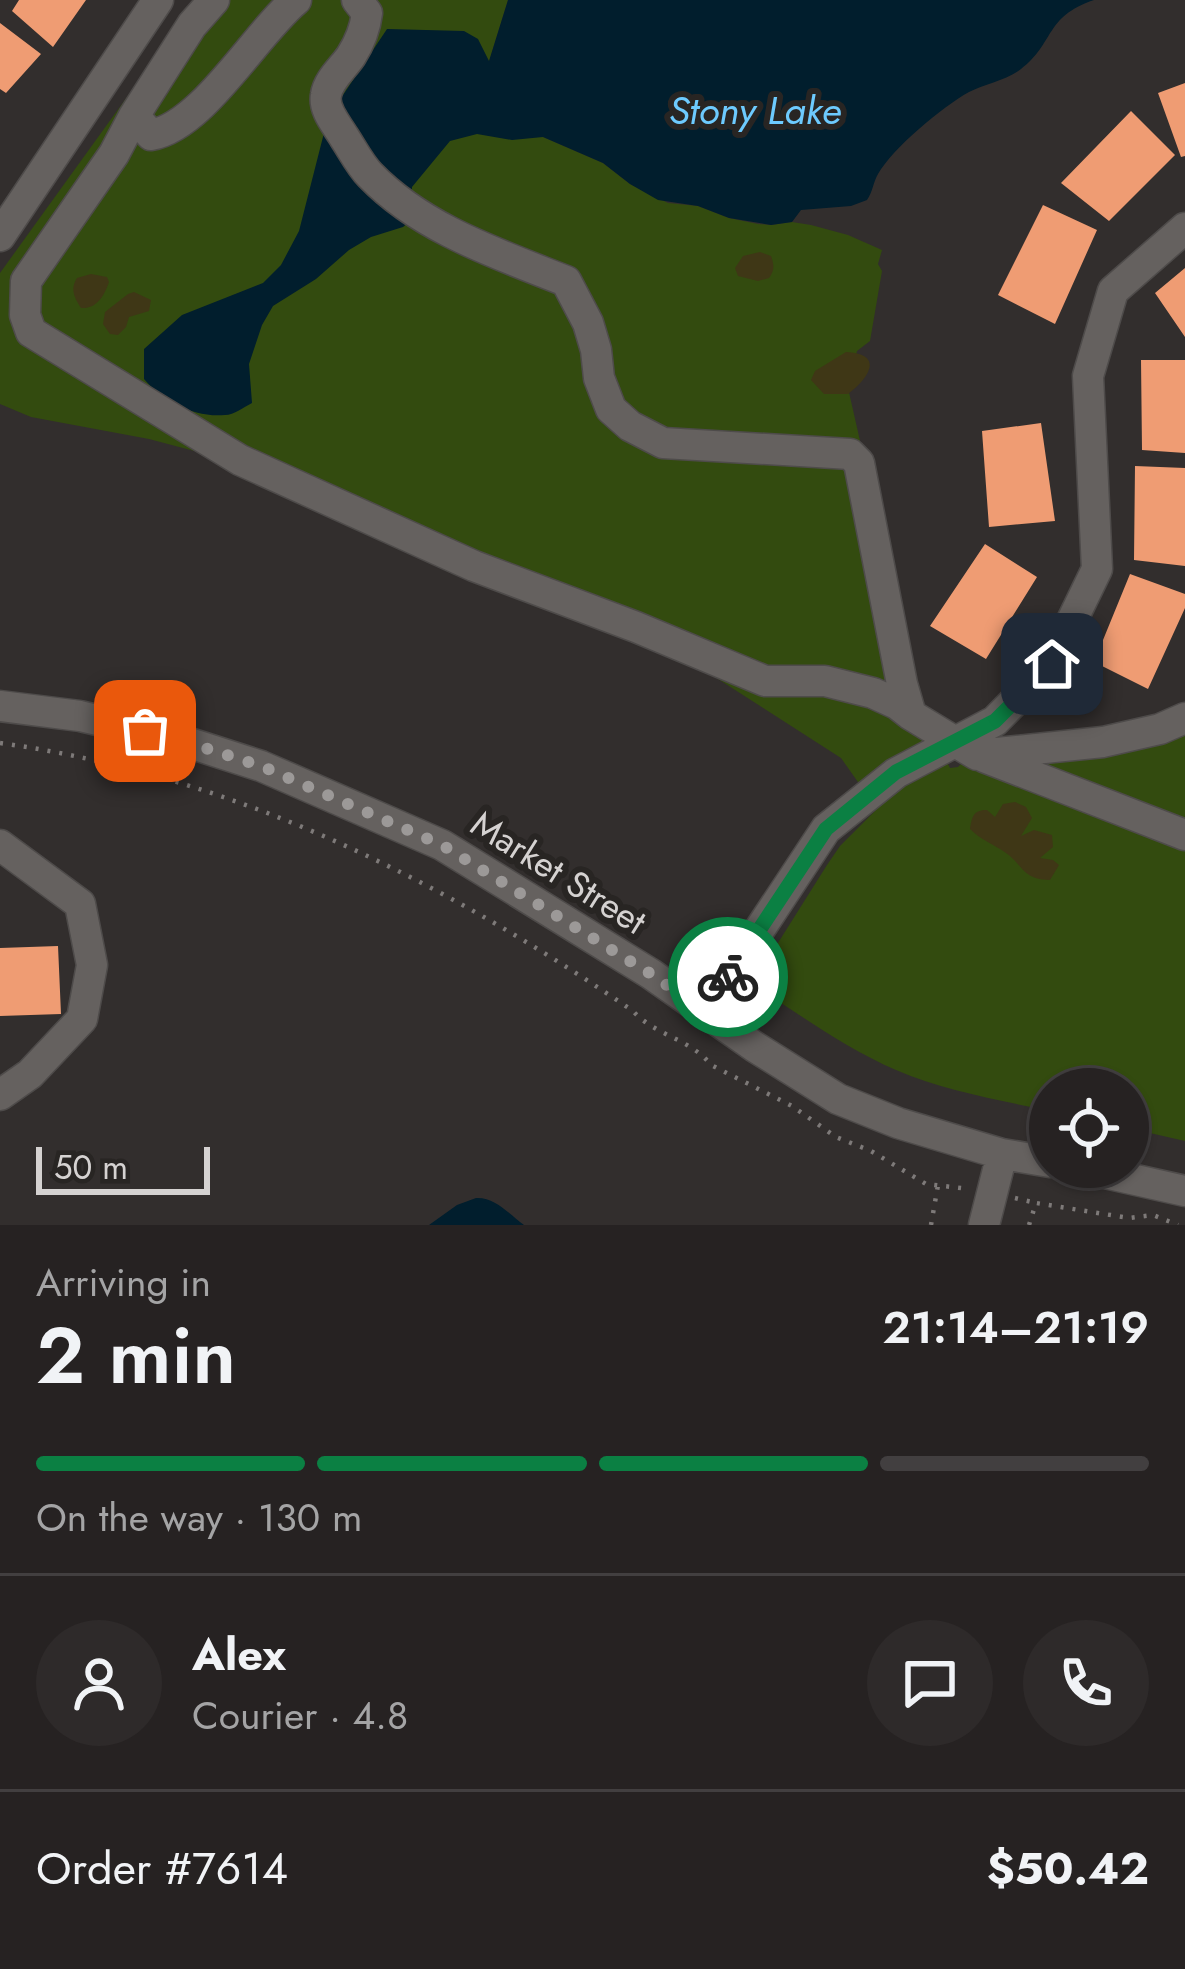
<!DOCTYPE html>
<html lang="en">
<head>
<meta charset="utf-8">
<style>
  :root { --surface:#262222; --page:#2e2a2a; --text:#f1f3f6; --muted:#a4a4a5; --line:#423f40; --accent:#0b8043 }
  body { margin:0; font-family:Jost,sans-serif; background:var(--page); color:var(--text); height:100vh; display:flex; flex-direction:column; font-size:45px; white-space:nowrap }
  * { box-sizing:border-box; margin:0 }
  p { font-size:39px; color:var(--muted) }
  .icon { flex:none; width:66px; height:66px; fill:none; stroke:currentColor; stroke-width:2; stroke-linecap:round; stroke-linejoin:round }
  .map { position:relative; height:1225px; overflow:hidden }
  .side { display:flex; flex-direction:column; background:var(--surface); flex:1 }
  .side>* { flex:none }
  .fabs { position:absolute; left:1029px; top:1068px; display:grid; gap:24px }
  .fabs a { display:grid; place-items:center; width:120px; height:120px; border-radius:50%; background:var(--surface); box-shadow:0 3px 9px #0004,0 0 0 3px var(--line); font-size:60px }
  .scale { position:absolute; left:36px; bottom:30px; width:174px; box-sizing:border-box; padding-left:12px; border:6px solid #d5d2d1; border-top:0; font-size:33px; line-height:42px; white-space:nowrap; color:#d5d2d1; -webkit-text-stroke:9px #282523; paint-order:stroke }
  .pin { position:absolute; display:grid; place-items:center; width:102px; height:102px; color:#fff; margin:-51px; border-radius:24px; box-shadow:0 6px 18px #0006 }
  .courier { position:absolute; display:grid; place-items:center; width:120px; height:120px; margin:-60px; border:9px solid #0b8043; border-radius:50%; background:#fff; color:#222; box-shadow:0 3px 15px #0007 }
  .overview em { font-style:normal; font-weight:600 }
  .overview div { display:flex; flex-direction:column-reverse }
  .overview { display:flex; align-items:center; justify-content:space-between; height:204px; padding:0 36px }
  h1 { font-size:78px; font-weight:600; line-height:90px }
  .bar { display:grid; grid-template-columns:repeat(4,1fr); gap:18px 12px; align-content:center; height:144px; padding:0 36px }
  .bar i { height:15px; border-radius:9px; background:var(--line) }
  .bar .selected { background:var(--accent) }
  .bar p { grid-column:span 4 }
  .line { display:flex; align-items:center; gap:30px; padding:0 36px; border-top:3px solid var(--line) }
  .line div { flex:1 }
  .round { display:grid; place-items:center; flex:none; width:126px; height:126px; border-radius:63px; background:var(--page) }
  .map>svg:first-child { display:block }
  .green { fill:#334b0f }
  .sand { fill:#3f3716 }
  .water { fill:#011e2d }
  .building { fill:#ef9c73 }
  .lines { fill:none; stroke-linecap:round; stroke-linejoin:round }
  .minor-casing { stroke:#4e4b4a; stroke-width:33 }
  .path { stroke:#7e7a79; stroke-width:4.5; stroke-dasharray:3 9; stroke-linecap:butt }
  .minor { stroke:#65615f; stroke-width:30 }
  .done { stroke:#9c9998; stroke-width:12; stroke-dasharray:0 21.6 }
  .route { stroke:#0b8043; stroke-width:15 }
  .labels { text-anchor:middle; dominant-baseline:central; stroke-width:12; stroke-linejoin:round; paint-order:stroke }
  .street-label { font-size:36px; fill:#d5d2d1; stroke:#282523 }
  .water-label { font-size:39px; font-style:italic; fill:#6dcafe; stroke:#282523 }
</style>
</head>
<body>
<div class="map">
<svg width="1185" height="1225" viewBox="0 0 1185 1225">
  <rect width="100%" height="100%" fill="#322e2d"/>
  <path class="green" d="M197,0h311l-19,62 54,75 60,26 27,21 38,19 30,3 31,12 29,6 13,1 21,-3 19,3 37,10 34,15 -4,14 4,7 -12,70 -13,10 -9,37 74,325 28,55 8,-1 12,-12 19,10 98,-6 98,-54v436l-57,-13v-39h-78v22c-51,-11 -105,-20 -154,-41 -51,-22 -97,-56 -144,-86l75,-119 13,-19 37,-37 -36,-51 -137,-88 -453,-204 -102,-27 -118,-22 -31,-13v-131z"/>
  <path class="sand" d="M760,252l11,4c3,9 4,14 -2,22l-11,3 -20,-5 -3,-8 8,-12z
    M91,274l16,3 2,5c-5,14 -12,27 -28,26 -7,-11 -11,-19 -4,-30z
    M134,292l17,8 -2,11 -20,6 -3,10 -8,8 -8,-1 -7,-10 2,-12 23,-18z
    M846,352c39,2 23,26 2,42h-24l-13,-14 4,-9z
    M1015,802l11,5 6,11 -11,18 13,-6 18,5 1,12 -13,11 13,2 6,5 -9,15c-28,-1 -26,-14 -44,-27 -13,-9 -25,-13 -36,-24 2,-12 3,-19 17,-19l8,7 8,-13z"/>
  <path class="water" d="M508,0h586c-50,17 -39,43 -73,69 -14,11 -37,15 -52,23 -27,15 -76,56 -91,82 -5,9 -5,17 -11,26l-16,6 -50,4 -9,12 -21,3 -42,-7 -31,-12 -40,-6 -28,-16 -27,-21 -60,-26 -31,3 -35,-6 -27,7 -38,46 -1,15 3,16 -11,9 -32,10 -22,13 -33,29 -43,27 -11,19 -13,39 3,39c-8,4 -18,12 -27,12 -31,3 -62,-14 -81,-36v-30l38,-34 81,-32 18,-18 18,-34 26,-102 16,-31 46,-69 77,2 14,8 11,22z
    M476,1198c19,-1 33,16 48,27h-95l28,-20z"/>
  <path class="building" d="M19,0h67l-33,47 -41,-36z
    M0,23l41,31 -35,39 -6,-4z
    M1185,83v73l-4,1 -23,-64z
    M1131,111l44,44 -66,66 -48,-38z
    M1043,205l54,25 -42,94 -57,-29z
    M1185,268v69l-30,-44z
    M1141,360h44v93l-43,-3z
    M1041,423l14,98 -66,6 -7,-96z
    M1135,466l50,2v98l-51,-6z
    M985,544l52,33 -51,82 -56,-33z
    M1130,574l55,20v14l-37,81 -54,-27z
    M58,946l3,68 -61,2v-68z"/>
  <g class="lines">
    <g class="minor-casing">
      <path id="minor" d="M296,0c-41,34 -93,126 -145,135l-17,-19 -20,38 -88,127 -1,34 6,17 209,128 234,106 162,61 129,54h60l48,12 24,11 14,11
        M357,0l10,13c-2,17 -7,29 -16,43 -8,12 -23,24 -25,39 -3,15 11,30 18,42 8,12 16,28 26,38 52,54 128,79 196,106l22,42 8,27 3,28 12,31 19,17 33,17 187,11 9,9 43,221 9,31 66,40 126,-13 57,-13 25,-11
        M134,116l58,-91 22,-25
        M0,236l158,-236
        M0,706l80,10 97,23 84,27 181,79 209,129 104,73 83,52 60,24 104,31 48,8
        M984,757l201,78
        M0,845l80,59 12,61 -10,54 -52,55 -30,21
        M705,1012l121,-183 70,-56 99,-52 56,-57 46,-95 -9,-193 25,-85 72,-63
        M1078,1167l107,24
        M984,1225l18,-71"/>
    </g>
    <path class="path" d="M0,743c235,33 440,136 633,268 21,24 58,28 78,54l81,41 44,31 35,14 55,33 43,5
      M1015,1198l21,5
      M931,1225l7,-40
      M1029,1225l7,-22 93,15 24,-3 25,10"/>
    <use href="#minor" class="minor"/>
  </g>
  <g class="lines">
    <path class="done" d="M145,731l32,8 84,27 181,79 209,129 54,38 23,-35"/>
    <path class="route" d="M728,977l98,-148 70,-57 99,-51 57,-57"/>
  </g>
  <g class="labels">
    <g class="street-label">
      <text transform="translate(559 872) rotate(32)">Market Street</text>
    </g>
    <g class="water-label">
      <text x="755" y="110">Stony Lake</text>
    </g>
  </g>
</svg>
<div class="fabs">
<a><svg class="icon" aria-label="locate" viewBox="0 0 24 24"><circle cx="12" cy="12" r="6"/><path d="M12 2v4M12 18v4M2 12h4M18 12h4"/></svg></a>
</div>
<div class="scale">50 m</div>
<div class="pin" style="left:145px;top:731px;background:#ea580c"><svg class="icon" aria-label="bag" viewBox="0 0 24 24"><path d="M5 8h14l-1 12H6zM9 8a3 3 0 0 1 6 0"/></svg></div>
<div class="pin" style="left:1052px;top:664px;background:#1f2937"><svg class="icon" aria-label="home" viewBox="0 0 24 24"><path d="M3 11l9-7 9 7M6 9v11h12V9"/></svg></div>
<div class="courier" style="left:728px;top:977px"><svg class="icon" aria-label="bike" viewBox="0 0 24 24"><circle cx="6" cy="16" r="4"/><circle cx="18" cy="16" r="4"/><path d="M6 16l4-8h5l3 8M10 8l3 8H6M13 5h3"/></svg></div>
</div>
<section class="side">
<div class="overview"><div><h1>2 min</h1><p>Arriving in</p></div><em>21:14–21:19</em></div>
<div class="bar"><i class="selected"></i><i class="selected"></i><i class="selected"></i><i></i><p>On the way · 130 m</p></div>
<div class="line" style="height:216px"><a class="round"><svg class="icon" aria-label="person" viewBox="0 0 24 24"><circle cx="12" cy="8" r="4"/><path d="M4 21q1-7 8-7t8 7"/></svg></a><div><b>Alex</b><p>Courier · 4.8</p></div><a class="round"><svg class="icon" aria-label="chat" viewBox="0 0 24 24"><path d="M4 5h16v11H9l-5 4z"/></svg></a><a class="round"><svg class="icon" aria-label="phone" viewBox="0 0 24 24"><path d="M5 4h4l2 5-3 2q2 4 5 5l2-3 5 2v4C11 20 4 13 5 4z"/></svg></a></div>
<div class="line" style="height:156px"><div>Order #7614</div><b>$50.42</b></div>
</section>
</body>
</html>
